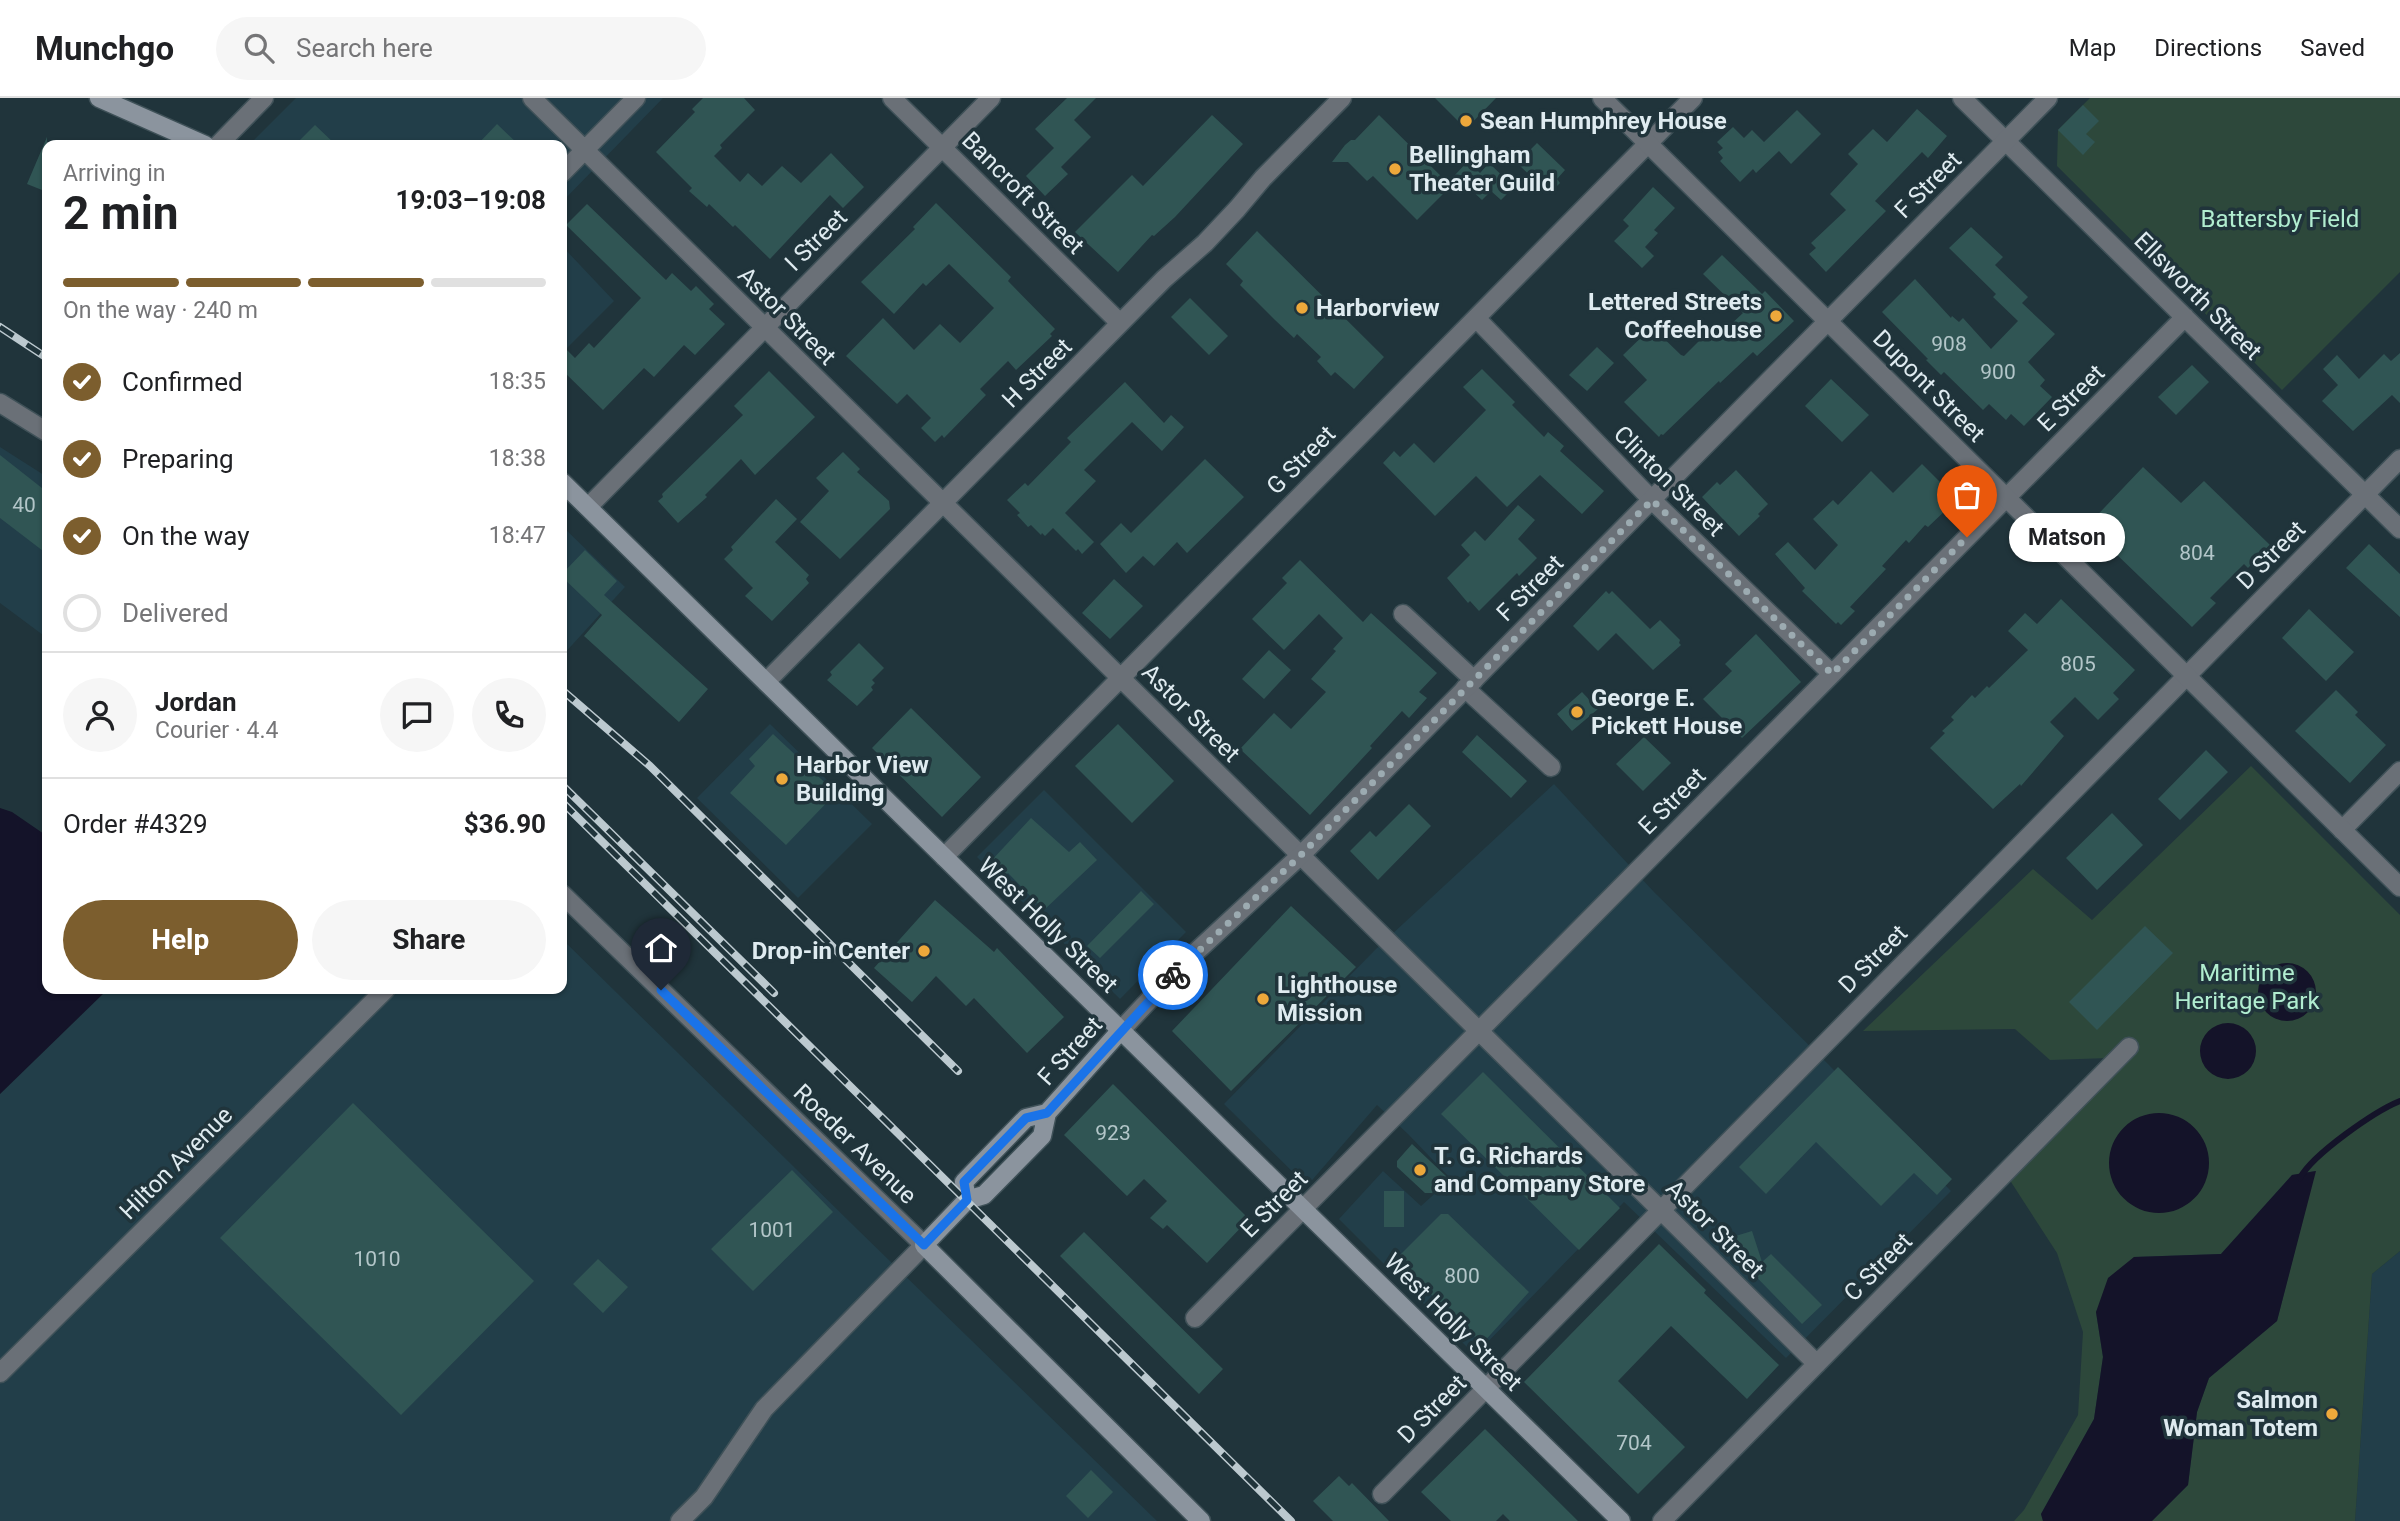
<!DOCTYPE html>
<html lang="en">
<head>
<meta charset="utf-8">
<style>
  :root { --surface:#fff; --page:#f6f6f6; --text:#202124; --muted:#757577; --line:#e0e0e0; --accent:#7c5e2e }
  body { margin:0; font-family:Roboto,sans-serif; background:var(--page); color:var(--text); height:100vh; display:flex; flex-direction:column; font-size:26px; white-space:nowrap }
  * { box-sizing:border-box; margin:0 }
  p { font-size:23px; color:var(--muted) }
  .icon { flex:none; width:38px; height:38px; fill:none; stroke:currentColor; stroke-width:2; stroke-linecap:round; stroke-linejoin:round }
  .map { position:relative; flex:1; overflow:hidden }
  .side { position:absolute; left:42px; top:42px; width:525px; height:854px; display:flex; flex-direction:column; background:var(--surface); border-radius:14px; box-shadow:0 2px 5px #0004 }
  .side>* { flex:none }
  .pin { position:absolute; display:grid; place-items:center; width:60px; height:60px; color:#fff; margin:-72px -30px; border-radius:50% 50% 50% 0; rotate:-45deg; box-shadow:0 0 7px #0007 }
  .pin .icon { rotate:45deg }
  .courier { position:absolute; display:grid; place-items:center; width:70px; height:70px; margin:-35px; border:5px solid #1a73e8; border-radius:50%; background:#fff; color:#222; box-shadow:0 2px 9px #0007 }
  .bubble { position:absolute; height:49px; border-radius:24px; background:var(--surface); box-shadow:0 2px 5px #0004; font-size:23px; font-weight:700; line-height:49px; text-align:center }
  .headline em { font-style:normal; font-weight:700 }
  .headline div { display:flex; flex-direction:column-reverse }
  .headline { display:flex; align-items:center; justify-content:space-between; height:119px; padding:0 21px }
  h1 { font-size:46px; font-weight:700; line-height:52px }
  .bar { display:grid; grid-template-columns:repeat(4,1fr); gap:10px 7px; align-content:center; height:84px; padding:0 21px }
  .bar i { height:9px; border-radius:5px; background:var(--line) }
  .bar .on { background:var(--accent) }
  .bar p { grid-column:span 4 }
  .line { display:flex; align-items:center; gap:18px; padding:0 21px; border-top:2px solid var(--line) }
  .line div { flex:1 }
  .round { display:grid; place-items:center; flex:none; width:74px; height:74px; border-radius:37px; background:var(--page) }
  ol { padding:0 21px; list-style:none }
  li { display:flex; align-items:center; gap:21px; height:77px }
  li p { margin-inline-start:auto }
  li .icon { padding:7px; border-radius:50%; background:var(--accent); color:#fff; stroke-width:4 }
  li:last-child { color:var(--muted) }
  li i { width:38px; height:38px; border:4px solid var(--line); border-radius:50% }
  .primary-button { display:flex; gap:14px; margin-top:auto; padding:14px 21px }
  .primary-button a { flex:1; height:80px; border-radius:42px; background:var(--accent); color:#fff; font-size:28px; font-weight:700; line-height:80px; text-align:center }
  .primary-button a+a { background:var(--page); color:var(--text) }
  header { display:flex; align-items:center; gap:42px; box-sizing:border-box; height:98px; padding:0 35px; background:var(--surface); border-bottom:2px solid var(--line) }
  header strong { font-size:33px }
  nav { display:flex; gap:38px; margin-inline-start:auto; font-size:24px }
  .search { width:490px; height:63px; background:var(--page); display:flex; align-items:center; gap:18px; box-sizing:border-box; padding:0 24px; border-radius:38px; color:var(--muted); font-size:26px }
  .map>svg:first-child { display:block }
  .built { fill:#223e49 }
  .green { fill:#2d483b }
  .water { fill:#141329 }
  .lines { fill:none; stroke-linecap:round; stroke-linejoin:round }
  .stream { stroke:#141329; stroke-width:6 }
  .building { fill:#305554 }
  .minor-casing { stroke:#3f5158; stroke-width:21 }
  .tertiary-casing { stroke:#3f5158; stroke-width:21 }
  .secondary-casing { stroke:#3f5158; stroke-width:21 }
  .minor { stroke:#6a7077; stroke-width:18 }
  .tertiary { stroke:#6a7077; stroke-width:18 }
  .secondary { stroke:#8b949e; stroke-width:18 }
  .rail-casing { stroke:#bcc9cf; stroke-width:8 }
  .rail { stroke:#20343b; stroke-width:5; stroke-dasharray:16; stroke-linecap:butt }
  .done { stroke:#9cabb1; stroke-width:7; stroke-dasharray:0 12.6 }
  .route { stroke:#1a73e8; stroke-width:9 }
  .poi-dot { fill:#eda83b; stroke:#20343b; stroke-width:2.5 }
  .labels { text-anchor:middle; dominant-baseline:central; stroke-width:7; stroke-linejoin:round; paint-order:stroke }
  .number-label { font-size:21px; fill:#b3c6c9 }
  .poi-label { font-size:24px; font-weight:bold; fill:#dfebf0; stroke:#20343b; text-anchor:start }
  .street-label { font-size:24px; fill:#dfebf0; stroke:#20343b }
  .park-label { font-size:24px; fill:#b1edd0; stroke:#20343b }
</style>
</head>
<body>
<header>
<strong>Munchgo</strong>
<div class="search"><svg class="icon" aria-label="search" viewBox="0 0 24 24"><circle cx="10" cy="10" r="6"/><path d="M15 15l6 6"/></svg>Search here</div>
<nav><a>Map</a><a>Directions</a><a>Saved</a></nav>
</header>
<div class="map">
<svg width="2400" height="1423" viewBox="0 0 2400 1423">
  <rect width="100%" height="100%" fill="#20343b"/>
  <path class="built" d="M296,0h367l-101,104v-57h-313z
    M562,148l52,55 -52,52z
    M0,349l47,30v161l-47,-35z
    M562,428l63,61 -63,69z
    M770,626l102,100 -74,74 -101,-100z
    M1554,686l100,108 174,172 123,127 -165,167 -162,-156 -149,153 -136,-136 44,-48 38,35 30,-27 -43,-45 -31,-29 -70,81 -83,-82 152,-155z
    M1044,692l142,142 -66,67 -143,-142z
    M562,841l294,289 301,293h-1157v-427l108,-105h454z
    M2400,1153v270h-45l17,-247z"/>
  <path class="green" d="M2090,0h310v174l-118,118 -225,-224 1,-36z
    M2251,668l149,149v336l-28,23 -17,247h-203l36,-36 9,-73 12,-34 68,-57 38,-150 -23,4 -71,79 -87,3 -38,55 7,45 -9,62 -53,95 2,7h-29l10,-11 54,-95 5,-83 -26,-79 -57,-88 109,-107 -59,2 -35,-31 -152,2 170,-162 59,51z"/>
  <path class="water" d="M0,710l12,4 35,24v153h61l-108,105z
    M2258 894a29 29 0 1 1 58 0a29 29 0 1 1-58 0Z
    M2200 953a28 28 0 1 1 56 0a28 28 0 1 1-56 0Z
    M2109 1065a50 50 0 1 1 100 0a50 50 0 1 1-100 0Z
    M2316,1073l-39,150 -68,57 -12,34 -9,73 -36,36h-109l-2,-7 53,-95 9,-62 -7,-45 12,-34 26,-21 87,-3 71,-79z"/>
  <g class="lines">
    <path class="stream" d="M2300,1080c13,-24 75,-67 100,-77"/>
  </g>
  <path class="building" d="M703,0h41l11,12 -35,35 2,3 -8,8 26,26 8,-9 14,13 20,-20 19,17 30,-30 33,34 -21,21 -13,-13 -60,64 -35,-34 -2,2 -24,-23 -2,3 -18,-16 3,-3 -36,-36 39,-40 -3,-3z
    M1067,0h29l-22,22 17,17 -30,30 7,7 -23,22 -19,-20 28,-28 -19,-19z
    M1435,0h61l-30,31z
    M2083,7l16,16 -13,13 9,8 -12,13 -25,-25z
    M1917,11l30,27 -19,22 -6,-6 -47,49 11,10 -60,61 -17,-18 7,-6 -5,-5 35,-33 -16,-16 28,-30 -10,-10 25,-25 14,13z
    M1797,12l24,24 -30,30 -12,-13 -23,22 -3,-4 -13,13 -20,-21 3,-3 -5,-6 5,-4 -6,-6 16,-15 11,11 8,-8 12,12z
    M1212,17l31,29 -68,73 -21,19 -2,-1 -34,37 -43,-40 57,-57 11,11z
    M1379,17l72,71 -34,34 -44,-44 -6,5 -19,-19h-16l13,-17 6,-5h4z
    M497,26l22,21h-42z
    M315,27l21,20h-41z
    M47,39v55l-20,-8z
    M1537,45l28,27 -8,9 3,4 -11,11 -32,-31z
    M1468,63l12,12 9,-10 25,24 -13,13 -10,-9 -9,9 -27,-25z
    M1653,89l22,21 -21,22 4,3 -13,14 9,9 -12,12 -28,-27 15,-15 -6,-6z
    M936,105l75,74 -3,4 47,48 -5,5 2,2 -36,34 -8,-9 -28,28 6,6 -42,43 -2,-3 -7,7 -14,-14 10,-10 -24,-24 -10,10 -51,-48 37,-38 31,32 26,-26 20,19 34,-35 -45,-44 -23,22 -3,-3 -29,31 -33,-32 54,-53 -2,-2z
    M587,106l79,76 6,-7 19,18 5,-5 18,18 -5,5 16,15 -30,31 -11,-10 -30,32 -10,-9 -41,42 -41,-40v-25l13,13 14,-15 5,5 47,-50 -75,-73z
    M1971,129l32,30 -8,8 33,32 -6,6 33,31 -27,28 17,18 -5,6 12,11 -28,29 -13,-12 -5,6 -17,-16 -6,6 -39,-38 -3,3 -15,-15 2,-1 -46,-47 33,-33 36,39 1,-2 7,6 4,-4 28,31 27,-28 -25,-24 3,-3 -47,-46z
    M1257,133l127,126 -30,32 -19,-17 -4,4 -14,-15 4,-4 -24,-23 -3,4 -19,-18 -35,-35 3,-4 -17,-17z
    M1722,157l40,39 3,-3 29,30 -37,35 -4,-4 -33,31 -1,-2 -56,54 -2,-1 -2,3 -35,-35 23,-22 -24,-25 29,-28 29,28 3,1 23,-23 7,7 29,-27 -40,-39z
    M1190,200l38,38 -19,19 -38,-38z
    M1597,249l17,16 -27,28 -18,-16z
    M2400,255v50l-8,-8 -39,36 -31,-30 16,-16 -15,-16 14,-14 22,24 25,-25 7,7z
    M2192,267l17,17 -33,33 -18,-18z
    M1482,271l33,33 -3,3 32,32 4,-5 16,14 -4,5 44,40 -22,23 -42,-39 -33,32 -31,-31 -41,40 -52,-53 11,-12 6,6 14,-14 20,20 52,-53 -23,-23z
    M769,273l46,46 -60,58 -14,-16 -36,36 2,2 -29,26 -20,-22 5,-4 -1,-3 81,-79 -9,-9z
    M1831,281l38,36 -27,27 -37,-36z
    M1125,284l39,41 7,-8 13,12 -22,24 -30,-29 -48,48 12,11 -31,32 29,29 -12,12 -4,-5 -2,2 -23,-23 -8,8 -3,-3 -1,2 -10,-10 -3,2 -11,-12 3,-2 -13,-13 18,-17 3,3 43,-44 -4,-4z
    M843,354l17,17 -3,3 32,29 1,8 -50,50 -40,-37 29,-31 -13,-13z
    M0,357l47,37v62l-47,-36z
    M1205,361l39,38 -57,56 -10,-11 -23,24 -11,-10 -17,17 -26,-29 21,-21 10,10z
    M1922,366l24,24 2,-3 14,14 -11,11 -3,-2 -20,19 -3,-2 -16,18 -3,-3 -24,26 4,3 -36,38 5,4 -14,14 -3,-3 -2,2 -34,-33 3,-3 -30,-34 13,-12 27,28 23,-25 -25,-26 20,-19 5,5 33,-34 22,22z
    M2143,369l38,36 23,-22 66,64 -22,23 -4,-4 -34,34 6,5 -24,24 -105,-101z
    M1736,372l32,34 -10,10 2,2 -21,20 -37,-39 15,-15 3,3z
    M776,401l21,20 -22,23 34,33 -3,4 3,4 -37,38 -27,-25 8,-8 -29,-29 9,-9 -2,-3z
    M1518,407l17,15 -17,19 19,19 -18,18 -2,-3 -38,38 -9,-10 -2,2 -21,-25 23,-23 -9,-10 14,-14 10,10z
    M2369,446l31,30v43l-54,-49z
    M585,452l32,31 -13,14 104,94 -29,33 -95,-86 18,-21 -40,-38v-3z
    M1300,462l63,62 8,-9 66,60 -18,19 8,6 -18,20 -7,-7 -32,35 2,2 -62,67 -70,-66 34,-36 17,16 35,-37 -15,-13 25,-28 -3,-2 10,-11 -24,-24 -35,36 -32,-31 35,-36 -5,-5z
    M1114,481l29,27 -33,33 -28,-26z
    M1606,493l3,3 3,-3 38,38 10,-9 20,20 -1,3 2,2 -28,25 -37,-37 -18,18 -25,-25z
    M2061,501l74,71 -22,23 6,6 -21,21 -23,-23 -25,25 14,14 -43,50 -1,-2 -27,25 -63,-61 15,-15 -3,-2 12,-11 -3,-3 21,-22 3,3 12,-12 2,2 39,-38 -20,-19 17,-18 12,11z
    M2309,511l45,43 -28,29 -44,-43z
    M1756,536l45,48 -59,56 -39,-39 29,-28 -7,-7z
    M859,545l25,25 -12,12 3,3 -4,4 2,3 -16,16 -30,-26 5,-5 -2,-3z
    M1269,552l22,20 -27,29 -22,-20z
    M2336,592l22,22 -3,3 31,30 -36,38 -55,-52z
    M1582,594l16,17 -26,22 -15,-17z
    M911,610l70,69 -39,40 -70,-69z
    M1118,626l56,57 -42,42 -57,-57z
    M773,636l63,59 -50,52 -56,-52 25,-27 -6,-7z
    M1477,637l50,46 -16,17 -49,-46z
    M1644,639l27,26 -28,28 -27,-27z
    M2206,652l22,22 -48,48 -22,-21z
    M1409,706l22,22 -53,54 -28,-29 20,-20 6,6z
    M2112,715l31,32 -46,45 -31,-32z
    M1031,720l38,34 11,-10 17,18 -53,50 -36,-37 -2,2 -15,-14z
    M1141,793l13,13 -54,54 -13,-12z
    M935,802l59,52 3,-4 67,69 -37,36 -53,-55 -8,8 -30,-30 -24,26 -38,-34z
    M1291,808l65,61 -125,124 -59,-60z
    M2145,828l28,27 -76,77 -28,-28z
    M1838,969l114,112 -15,16 -23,-22 -33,33 -65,-64 -50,52 -27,-27z
    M1483,974l137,136 -41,42 -138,-136z
    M1113,986l136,135 -42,44 -40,-38 -4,4 -13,-11 17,-17 -23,-22 -17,17 -63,-61z
    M353,1005l181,178 -133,134 -181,-177z
    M1412,1046l35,33 -15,16h-7l-28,-26v-6z
    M792,1072l41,42 -80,79 -42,-42z
    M1384,1093h20v36h-20z
    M1441,1116h7l81,78 -47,52 -83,-81v-7z
    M1752,1133l10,31 9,-8 51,51 -20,19 -67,-69 -6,-17z
    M1084,1134l139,137 -24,25 -139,-138z
    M1659,1146l47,46 -2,3 75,72 -32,34 -76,-73 -53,55 67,66 -47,47 -114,-112z
    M598,1161l30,28 -25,26 -30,-29z
    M1485,1331l93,92h-68l-7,-7 -7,7h-45l-30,-29z
    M1091,1372l22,22 -25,26 -22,-22z
    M1339,1378l10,10 3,-3 37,38h-56l-20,-20z"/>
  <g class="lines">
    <g class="minor-casing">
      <path id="minor" d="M532,0l1285,1266
        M892,0l228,225
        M1962,0l438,431
        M562,75l74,-75
        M1476,220l176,182 180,174
        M588,409l403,-409
        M1403,516l71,66
        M766,584l398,-403 41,-36 32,-34 26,-31 79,-80
        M1465,590l86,79
        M2342,732l58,-59
        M944,759l749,-759
        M1195,1220l990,-1001
        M0,1275l386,-384
        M1382,1396l1018,-1035
        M680,1423l24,-24 60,-88 160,-164
        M1662,1423l467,-474"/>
    </g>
    <g class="tertiary-casing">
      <path id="tertiary" d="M1602,0l798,789
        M218,47l46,-47
        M0,305l47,29
        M562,796l362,351
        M1121,932l64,-68 116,-107 747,-757"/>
    </g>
    <g class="secondary-casing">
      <path id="secondary" d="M99,0l106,47
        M562,384l1059,1039
        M1121,932l-74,83 -5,23 -58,59 -17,5 -43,45 277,276
        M967,1102l-3,-18 62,-64 21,-5"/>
    </g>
    <use href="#minor" class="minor"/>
    <use href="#tertiary" class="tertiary"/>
    <use href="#secondary" class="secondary"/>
    <g class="rail-casing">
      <path id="rail" d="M0,229l47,31
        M562,592l88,76 308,305
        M562,687l212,208
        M562,704l729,719"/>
    </g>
    <use href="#rail" class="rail"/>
  </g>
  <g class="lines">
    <path class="done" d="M1173,877l128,-120 351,-355 180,174 135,-137"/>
    <path class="route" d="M661,892l263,255 43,-45 -3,-18 62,-64 21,-5 126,-138"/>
  </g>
  <g class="poi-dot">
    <circle cx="1466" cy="23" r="7"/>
    <circle cx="1395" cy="71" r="7"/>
    <circle cx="1302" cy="210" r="7"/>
    <circle cx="1776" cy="218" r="7"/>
    <circle cx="1577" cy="614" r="7"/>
    <circle cx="782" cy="681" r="7"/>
    <circle cx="924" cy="853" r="7"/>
    <circle cx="1263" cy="901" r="7"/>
    <circle cx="1420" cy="1072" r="7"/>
    <circle cx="2332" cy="1316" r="7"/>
  </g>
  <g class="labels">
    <g class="number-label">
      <text x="1949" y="246">908</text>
      <text x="1998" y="274">900</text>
      <text x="24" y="407">40</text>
      <text x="2197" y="455">804</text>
      <text x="2078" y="566">805</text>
      <text x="1113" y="1035">923</text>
      <text x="772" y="1132">1001</text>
      <text x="377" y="1161">1010</text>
      <text x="1462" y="1178">800</text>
      <text x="1634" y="1345">704</text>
    </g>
    <g class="poi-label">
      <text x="1480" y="23">Sean Humphrey House</text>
      <text x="1409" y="57">Bellingham<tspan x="1409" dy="28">Theater Guild</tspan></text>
      <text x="1762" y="204" text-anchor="end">Lettered Streets<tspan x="1762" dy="28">Coffeehouse</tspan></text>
      <text x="1316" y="210">Harborview</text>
      <text x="1591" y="600">George E.<tspan x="1591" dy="28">Pickett House</tspan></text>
      <text x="796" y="667">Harbor View<tspan x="796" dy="28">Building</tspan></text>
      <text x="910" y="853" text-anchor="end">Drop-in Center</text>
      <text x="1277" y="887">Lighthouse<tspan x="1277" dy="28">Mission</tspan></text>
      <text x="1434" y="1058">T. G. Richards<tspan x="1434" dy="28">and Company Store</tspan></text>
      <text x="2318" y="1302" text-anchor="end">Salmon<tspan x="2318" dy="28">Woman Totem</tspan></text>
    </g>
    <g class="street-label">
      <text transform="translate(1928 87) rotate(-45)">F Street</text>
      <text transform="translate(1023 95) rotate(45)">Bancroft Street</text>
      <text transform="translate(816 142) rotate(-45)">I Street</text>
      <text transform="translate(2198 198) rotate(45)">Ellsworth Street</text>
      <text transform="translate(787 218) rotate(45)">Astor Street</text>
      <text transform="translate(1037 275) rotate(-45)">H Street</text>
      <text transform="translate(1929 288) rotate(45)">Dupont Street</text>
      <text transform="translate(2071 300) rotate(-45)">E Street</text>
      <text transform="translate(1301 362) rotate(-45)">G Street</text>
      <text transform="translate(1669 383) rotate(45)">Clinton Street</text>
      <text transform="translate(2271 457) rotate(-45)">D Street</text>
      <text transform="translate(1530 490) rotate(-45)">F Street</text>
      <text transform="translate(1191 615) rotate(45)">Astor Street</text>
      <text transform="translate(1672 703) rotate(-45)">E Street</text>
      <text transform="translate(1048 827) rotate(44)">West Holly Street</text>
      <text transform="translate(1873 861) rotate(-45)">D Street</text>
      <text transform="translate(1070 953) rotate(-48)">F Street</text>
      <text transform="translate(855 1046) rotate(44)">Roeder Avenue</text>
      <text transform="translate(176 1065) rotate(-45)">Hilton Avenue</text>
      <text transform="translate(1274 1106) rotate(-45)">E Street</text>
      <text transform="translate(1715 1131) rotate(45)">Astor Street</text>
      <text transform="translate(1878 1169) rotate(-45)">C Street</text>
      <text transform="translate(1453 1224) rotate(45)">West Holly Street</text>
      <text transform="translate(1432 1311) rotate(-45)">D Street</text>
    </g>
    <g class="park-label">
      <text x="2280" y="121">Battersby Field</text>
      <text x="2247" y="875">Maritime<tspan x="2247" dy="28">Heritage Park</tspan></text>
    </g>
  </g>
</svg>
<div class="pin" style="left:1967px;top:439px;background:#ea580c"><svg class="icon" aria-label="bag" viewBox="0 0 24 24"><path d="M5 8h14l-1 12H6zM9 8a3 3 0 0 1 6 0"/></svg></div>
<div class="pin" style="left:661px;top:892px;background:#1f2937"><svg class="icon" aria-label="home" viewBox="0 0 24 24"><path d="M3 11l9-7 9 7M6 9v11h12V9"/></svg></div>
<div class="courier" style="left:1173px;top:877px"><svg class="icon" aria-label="bike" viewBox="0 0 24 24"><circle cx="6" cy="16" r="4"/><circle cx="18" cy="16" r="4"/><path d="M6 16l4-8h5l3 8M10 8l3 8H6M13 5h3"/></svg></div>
<div class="bubble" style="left:2009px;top:415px;width:116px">Matson</div>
<section class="side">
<div class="headline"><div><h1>2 min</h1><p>Arriving in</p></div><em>19:03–19:08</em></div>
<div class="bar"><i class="on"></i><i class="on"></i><i class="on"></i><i></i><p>On the way · 240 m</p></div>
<ol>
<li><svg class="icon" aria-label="check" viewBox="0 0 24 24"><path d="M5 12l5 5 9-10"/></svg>Confirmed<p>18:35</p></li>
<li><svg class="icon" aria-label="check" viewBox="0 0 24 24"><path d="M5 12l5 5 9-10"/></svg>Preparing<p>18:38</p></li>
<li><svg class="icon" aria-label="check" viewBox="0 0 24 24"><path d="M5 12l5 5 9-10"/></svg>On the way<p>18:47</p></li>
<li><i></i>Delivered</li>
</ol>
<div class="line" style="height:126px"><a class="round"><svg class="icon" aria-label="person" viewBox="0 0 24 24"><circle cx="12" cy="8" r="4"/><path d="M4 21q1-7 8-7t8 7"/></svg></a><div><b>Jordan</b><p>Courier · 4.4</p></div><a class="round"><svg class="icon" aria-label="chat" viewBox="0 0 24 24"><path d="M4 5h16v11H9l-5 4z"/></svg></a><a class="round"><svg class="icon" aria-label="phone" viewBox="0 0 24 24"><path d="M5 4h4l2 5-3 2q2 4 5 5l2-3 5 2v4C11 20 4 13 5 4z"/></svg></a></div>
<div class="line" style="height:91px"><div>Order #4329</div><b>$36.90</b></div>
<div class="primary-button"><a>Help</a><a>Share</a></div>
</section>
</div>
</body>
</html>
